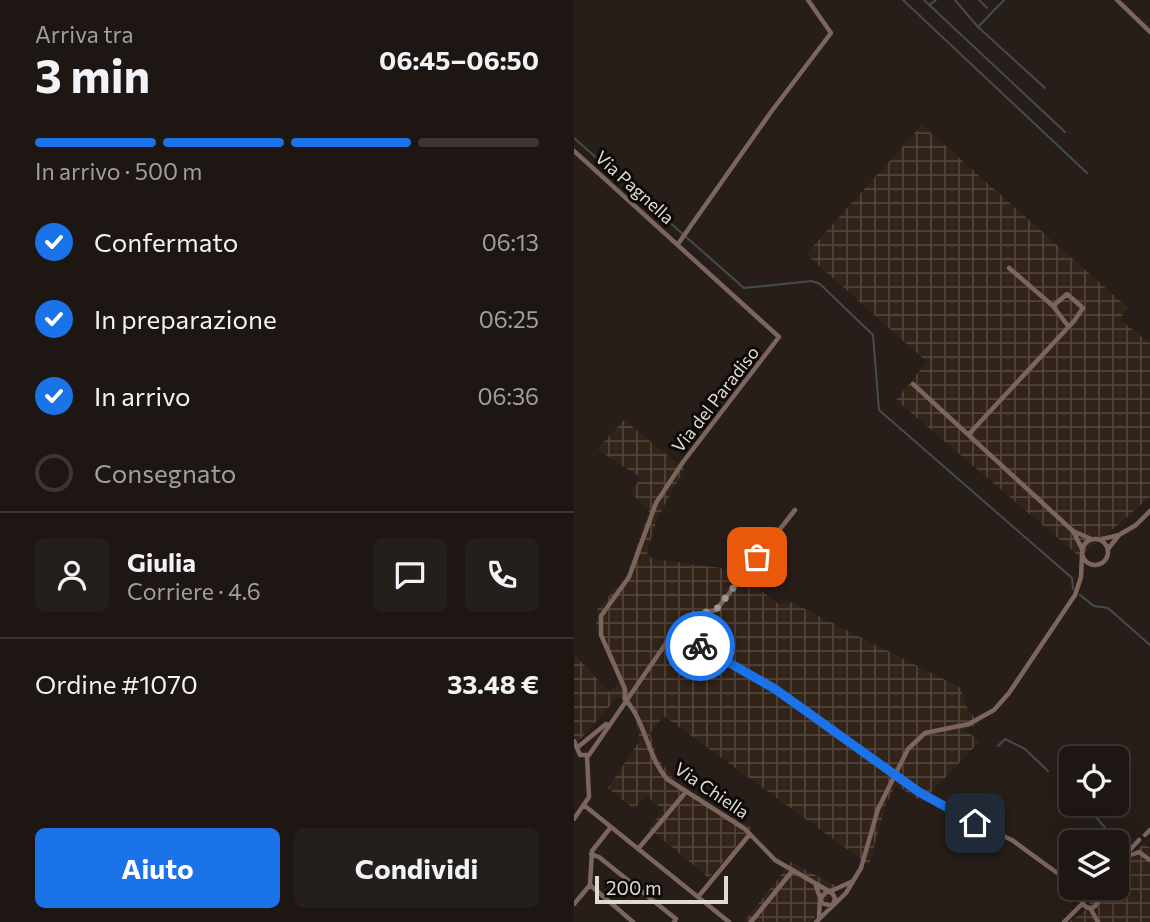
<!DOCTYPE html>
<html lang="it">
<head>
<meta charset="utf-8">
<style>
  :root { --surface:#1d1613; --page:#251f1c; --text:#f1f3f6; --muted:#a09fa0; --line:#3b3533; --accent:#1a73e8 }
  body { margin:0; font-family:Commissioner,sans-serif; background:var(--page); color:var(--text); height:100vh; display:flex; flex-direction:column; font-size:26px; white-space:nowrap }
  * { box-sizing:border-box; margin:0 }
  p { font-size:23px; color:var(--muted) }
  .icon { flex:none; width:38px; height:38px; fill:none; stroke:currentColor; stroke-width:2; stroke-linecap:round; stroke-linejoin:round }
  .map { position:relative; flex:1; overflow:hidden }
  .panel { display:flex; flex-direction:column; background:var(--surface); width:574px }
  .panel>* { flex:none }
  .controls { position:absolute; left:485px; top:746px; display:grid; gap:14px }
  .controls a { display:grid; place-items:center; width:70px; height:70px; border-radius:10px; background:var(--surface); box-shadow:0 7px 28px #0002,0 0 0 2px var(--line); font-size:35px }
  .scale { position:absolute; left:21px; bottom:18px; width:133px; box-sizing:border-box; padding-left:7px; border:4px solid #dfdad6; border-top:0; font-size:19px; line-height:24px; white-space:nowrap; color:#dfdad6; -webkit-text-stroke:5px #0d0907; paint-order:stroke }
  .pin { position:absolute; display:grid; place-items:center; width:60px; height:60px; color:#fff; margin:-30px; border-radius:14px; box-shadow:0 4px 10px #0006 }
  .courier { position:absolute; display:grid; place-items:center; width:70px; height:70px; margin:-35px; border:5px solid #1a73e8; border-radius:50%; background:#fff; color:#222; box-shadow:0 2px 9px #0007 }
  .overview em { font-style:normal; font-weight:700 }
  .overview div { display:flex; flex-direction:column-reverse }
  .overview { display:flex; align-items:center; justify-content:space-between; height:119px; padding:0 35px }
  h1 { font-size:46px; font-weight:700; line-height:52px }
  .bar { display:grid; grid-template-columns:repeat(4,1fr); gap:10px 7px; align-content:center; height:84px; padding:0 35px }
  .bar i { height:9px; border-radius:5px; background:var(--line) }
  .bar .current { background:var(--accent) }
  .bar p { grid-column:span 4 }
  .line { display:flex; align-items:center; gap:18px; padding:0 35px; border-top:2px solid var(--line) }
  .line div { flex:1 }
  .round { display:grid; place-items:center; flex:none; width:74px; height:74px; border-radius:10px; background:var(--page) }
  ol { padding:0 35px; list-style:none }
  li { display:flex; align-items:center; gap:21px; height:77px }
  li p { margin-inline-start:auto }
  li .icon { padding:7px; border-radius:50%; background:var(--accent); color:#fff; stroke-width:4 }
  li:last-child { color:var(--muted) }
  li i { width:38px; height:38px; border:4px solid var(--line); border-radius:50% }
  .cta { display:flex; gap:14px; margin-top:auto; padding:14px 35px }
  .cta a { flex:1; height:80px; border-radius:10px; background:var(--accent); color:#fff; font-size:28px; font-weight:700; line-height:80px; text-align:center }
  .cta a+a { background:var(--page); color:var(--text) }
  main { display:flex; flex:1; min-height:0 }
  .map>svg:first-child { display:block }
  .industrial { fill:url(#industrial-grid) }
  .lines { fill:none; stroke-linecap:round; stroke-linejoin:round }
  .stream { stroke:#444c50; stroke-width:2 }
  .minor { stroke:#7c645f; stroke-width:4.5 }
  .done { stroke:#9f9894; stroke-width:7; stroke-dasharray:0 12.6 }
  .route { stroke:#1a73e8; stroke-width:9 }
  .labels { text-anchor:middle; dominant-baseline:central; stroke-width:6; stroke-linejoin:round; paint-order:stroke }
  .street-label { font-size:18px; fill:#dfdad6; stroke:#0d0907 }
</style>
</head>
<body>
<main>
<section class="panel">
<div class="overview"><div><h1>3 min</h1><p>Arriva tra</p></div><em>06:45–06:50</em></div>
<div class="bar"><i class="current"></i><i class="current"></i><i class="current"></i><i></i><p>In arrivo · 500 m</p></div>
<ol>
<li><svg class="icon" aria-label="check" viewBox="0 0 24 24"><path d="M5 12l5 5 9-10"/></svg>Confermato<p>06:13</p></li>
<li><svg class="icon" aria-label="check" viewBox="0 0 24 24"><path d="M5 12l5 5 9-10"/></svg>In preparazione<p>06:25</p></li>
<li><svg class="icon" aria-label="check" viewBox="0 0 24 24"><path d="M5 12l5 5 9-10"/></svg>In arrivo<p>06:36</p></li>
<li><i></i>Consegnato</li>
</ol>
<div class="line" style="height:126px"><a class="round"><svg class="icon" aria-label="person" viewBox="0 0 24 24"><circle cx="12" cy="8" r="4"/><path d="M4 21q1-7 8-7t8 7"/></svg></a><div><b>Giulia</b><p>Corriere · 4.6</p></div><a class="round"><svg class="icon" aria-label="chat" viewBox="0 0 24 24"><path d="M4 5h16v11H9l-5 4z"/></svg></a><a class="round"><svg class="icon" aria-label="phone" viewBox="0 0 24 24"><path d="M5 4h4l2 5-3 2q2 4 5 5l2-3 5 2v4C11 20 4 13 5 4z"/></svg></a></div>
<div class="line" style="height:91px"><div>Ordine #1070</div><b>33.48 €</b></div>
<div class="cta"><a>Aiuto</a><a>Condividi</a></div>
</section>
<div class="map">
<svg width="576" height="922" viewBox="0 0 576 922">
  <defs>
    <pattern id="industrial-grid" width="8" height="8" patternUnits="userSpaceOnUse" patternTransform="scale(1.75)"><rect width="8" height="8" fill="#332419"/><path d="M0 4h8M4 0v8" fill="none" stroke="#50433a"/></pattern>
  </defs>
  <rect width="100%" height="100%" fill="#271e19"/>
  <path class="industrial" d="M348,125l205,182 -7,13 30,23v154l-70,60 -184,-157 31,-38 -121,-108z
    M50,420l60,49 -27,50 -10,34 6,6 82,11 43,34 13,-2 170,86 3,15 15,21 -15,6 16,11 -58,61 -26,-17 -10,19 -17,61 -205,-149 -14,17 7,23 17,24 15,13 63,35 -43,50 -59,-49 13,-20 -17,-13 -12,13 -26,-21 32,-48 -5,-24 -16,-20 -45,50v-92l35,38 10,-10 -23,-55 2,-19 29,-31 22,-67 -19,-18 11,-14 -44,-29z
    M570,843l6,5v74h-81l15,-11 17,-24h15l1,-15z
    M217,862l47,25 -27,35h-67z"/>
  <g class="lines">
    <path class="stream" d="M329,0l184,173
      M350,0l141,132
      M381,0l23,27 67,61
      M405,0l8,8
      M355,5l7,-5
      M404,27l26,-27
      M0,138l170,150 68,-7 8,3 53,51 6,75 193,168 1,11
      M506,595l14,11 14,2 42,37
      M424,746l7,-7 20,10 23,22
      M510,803l36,42"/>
    <path class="minor" d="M543,0l33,32
      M0,151l205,186 -96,125 -27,41 -27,74 -28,39v19l24,54v10
      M104,244l93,-132 60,-79 -23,-33
      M435,268l44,38 15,20
      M339,384l160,147
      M395,434l105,-113 9,-13 -16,-14 -14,12
      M545,535l17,-10 14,-14
      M508 552a13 13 0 1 1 26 0a13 13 0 1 1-26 0Z
      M528,539l17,-4 -11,14
      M508,549l-9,-18 18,8
      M97,636h11l83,47 154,109 41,24 52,24 59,43
      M51,699c21,23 22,57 42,80l78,50 30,31 57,33 3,5 -2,6
      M0,741l6,14h9l82,-119 21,-21 24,-5 79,-100
      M4,747l28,-23
      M11,806l144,116
      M0,819l15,-22 -2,-41
      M571,835l5,-5
      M64,849l47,-56
      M17,854l8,3 77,62 -2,3
      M551,857l14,-5 11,8
      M542,865l23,-25
      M16,885l43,37
      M242,886l6,17 10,3
      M502,887l7,9
      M255,892l24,-11
      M508 900a8 8 0 1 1 16 0a8 8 0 1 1-16 0Z
      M522,895l4,-8
      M124,897l52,-63
      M0,904l16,-19 2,-34 19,-24
      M516,908l8,14
      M245,917l1,-18 6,-7
      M177,922l42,-52
      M242,922l30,-29 15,-25 17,-59 30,-60 17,-16 44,-9 25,-14 15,-17 66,-98 6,-18 1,-22
      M490,922l19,-19"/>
  </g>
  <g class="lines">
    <path class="done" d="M126,646l-18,-10h-11l21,-21 24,-5 41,-53"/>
    <path class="route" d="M126,646l75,43 144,103 56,31"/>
  </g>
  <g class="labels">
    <g class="street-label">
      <text transform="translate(61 187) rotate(42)">Via Pagnella</text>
      <text transform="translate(141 399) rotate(-52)">Via del Paradiso</text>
      <text transform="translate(138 790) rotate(34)">Via Chiella</text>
    </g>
  </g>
</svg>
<div class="controls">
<a><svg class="icon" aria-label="locate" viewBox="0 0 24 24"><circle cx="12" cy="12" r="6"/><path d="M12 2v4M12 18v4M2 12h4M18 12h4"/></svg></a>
<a><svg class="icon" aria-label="layers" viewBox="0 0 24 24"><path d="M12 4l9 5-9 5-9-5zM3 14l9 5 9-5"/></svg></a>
</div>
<div class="scale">200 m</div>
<div class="pin" style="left:183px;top:557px;background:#ea580c"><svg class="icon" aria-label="bag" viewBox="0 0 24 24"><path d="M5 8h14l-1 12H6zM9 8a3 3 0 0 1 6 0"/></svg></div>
<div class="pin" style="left:401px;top:823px;background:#1f2937"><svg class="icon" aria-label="home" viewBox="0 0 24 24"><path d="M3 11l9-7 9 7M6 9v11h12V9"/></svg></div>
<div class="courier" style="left:126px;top:646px"><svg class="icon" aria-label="bike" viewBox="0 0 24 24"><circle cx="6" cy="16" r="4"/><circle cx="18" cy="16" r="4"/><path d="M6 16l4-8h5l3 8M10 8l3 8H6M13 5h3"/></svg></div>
</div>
</main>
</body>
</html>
